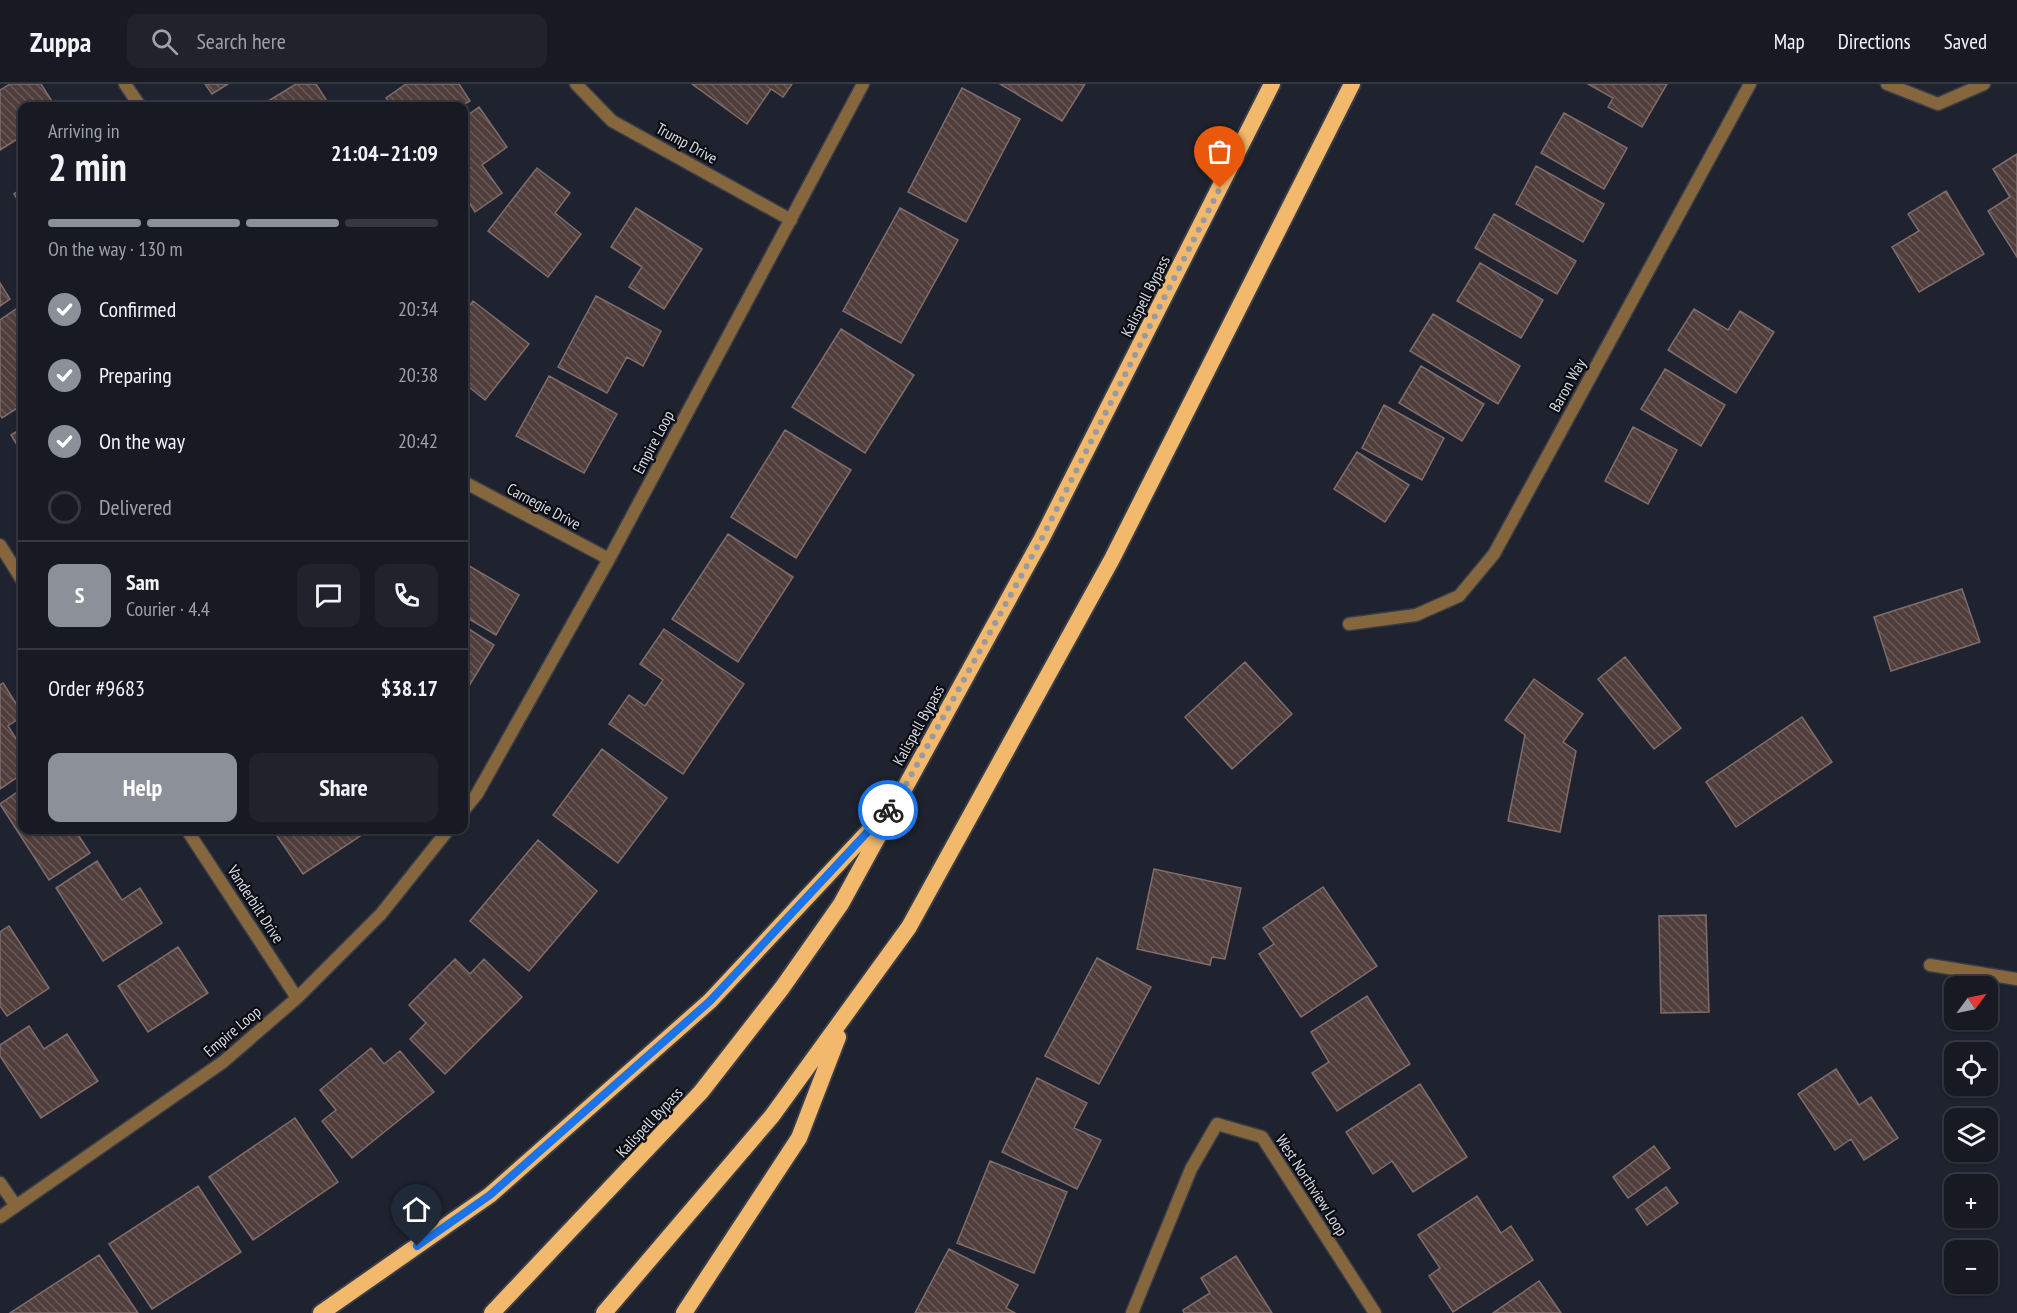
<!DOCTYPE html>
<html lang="en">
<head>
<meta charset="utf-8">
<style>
  :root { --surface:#171a23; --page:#20232b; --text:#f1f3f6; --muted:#9ea1a6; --line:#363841; --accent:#8c9099 }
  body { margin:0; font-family:"PT Sans Narrow",sans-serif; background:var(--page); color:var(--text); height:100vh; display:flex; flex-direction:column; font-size:22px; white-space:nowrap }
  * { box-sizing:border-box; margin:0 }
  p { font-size:20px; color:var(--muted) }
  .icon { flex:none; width:33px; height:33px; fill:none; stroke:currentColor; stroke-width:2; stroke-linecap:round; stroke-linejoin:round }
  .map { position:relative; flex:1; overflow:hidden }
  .panel { position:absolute; left:18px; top:18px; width:450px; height:732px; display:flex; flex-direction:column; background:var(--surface); border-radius:12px; box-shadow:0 2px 4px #0004,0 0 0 2px var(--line) }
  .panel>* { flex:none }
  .needle { width:39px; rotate:57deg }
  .buttons { position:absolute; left:1944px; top:892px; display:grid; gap:12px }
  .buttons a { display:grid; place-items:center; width:54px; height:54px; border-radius:12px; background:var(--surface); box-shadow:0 2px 4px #0004,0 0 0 2px var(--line); font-size:30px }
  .pin { position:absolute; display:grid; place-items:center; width:51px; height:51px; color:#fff; margin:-62px -26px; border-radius:50% 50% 50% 0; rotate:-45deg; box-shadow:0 0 6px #0007 }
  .pin .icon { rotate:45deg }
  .courier { position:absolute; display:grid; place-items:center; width:60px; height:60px; margin:-30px; border:4px solid #1a73e8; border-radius:50%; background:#fff; color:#222; box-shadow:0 2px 8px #0007 }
  .summary em { font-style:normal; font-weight:700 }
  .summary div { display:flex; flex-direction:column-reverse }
  .summary { display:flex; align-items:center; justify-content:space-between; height:102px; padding:0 30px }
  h1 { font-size:39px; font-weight:700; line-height:45px }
  .bar { display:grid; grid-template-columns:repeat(4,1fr); gap:9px 6px; align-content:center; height:72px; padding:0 30px }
  .bar i { height:8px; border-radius:4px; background:var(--line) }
  .bar .active { background:var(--accent) }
  .bar p { grid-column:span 4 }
  .line { display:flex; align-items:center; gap:15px; padding:0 30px; border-top:2px solid var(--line) }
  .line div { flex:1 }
  .round { display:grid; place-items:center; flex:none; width:63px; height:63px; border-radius:12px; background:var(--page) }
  ol { padding:0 30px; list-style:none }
  li { display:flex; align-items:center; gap:18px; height:66px }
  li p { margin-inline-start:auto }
  li .icon { padding:6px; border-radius:50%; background:var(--accent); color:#fff; stroke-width:4 }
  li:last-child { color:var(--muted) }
  li i { width:33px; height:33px; border:3px solid var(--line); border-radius:50% }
  .cta { display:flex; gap:12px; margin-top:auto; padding:12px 30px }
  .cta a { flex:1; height:69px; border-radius:12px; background:var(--accent); color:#fff; font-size:24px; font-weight:700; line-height:69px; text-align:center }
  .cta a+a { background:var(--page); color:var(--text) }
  header { display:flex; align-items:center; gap:36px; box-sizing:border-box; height:84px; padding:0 30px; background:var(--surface); border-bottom:2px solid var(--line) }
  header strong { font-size:28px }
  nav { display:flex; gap:33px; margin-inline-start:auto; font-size:21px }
  .search { width:420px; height:54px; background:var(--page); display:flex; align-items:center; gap:15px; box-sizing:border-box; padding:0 21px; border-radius:12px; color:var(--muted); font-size:22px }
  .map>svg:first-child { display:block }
  .building { fill:url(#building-back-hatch); stroke:#806d6a; stroke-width:1.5 }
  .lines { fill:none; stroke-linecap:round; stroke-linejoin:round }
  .minor-casing { stroke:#393d48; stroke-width:15 }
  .trunk-casing { stroke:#393d48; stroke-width:20 }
  .minor { stroke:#86663d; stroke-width:12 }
  .trunk { stroke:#f2b86c; stroke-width:16 }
  .done { stroke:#979aa3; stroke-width:6; stroke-dasharray:0 10.8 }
  .route { stroke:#1a73e8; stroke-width:8 }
  .labels { text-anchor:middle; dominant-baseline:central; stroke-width:4.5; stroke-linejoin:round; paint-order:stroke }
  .street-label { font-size:16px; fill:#d7dae2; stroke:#0b0d12 }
</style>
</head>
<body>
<header>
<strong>Zuppa</strong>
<div class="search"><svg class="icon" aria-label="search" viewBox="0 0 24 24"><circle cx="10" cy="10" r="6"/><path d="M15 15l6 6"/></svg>Search here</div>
<nav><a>Map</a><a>Directions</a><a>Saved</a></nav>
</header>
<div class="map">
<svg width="2017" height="1229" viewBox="0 0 2017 1229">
  <defs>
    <pattern id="building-back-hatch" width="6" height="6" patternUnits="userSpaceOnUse" patternTransform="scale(1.5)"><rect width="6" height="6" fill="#4f3e3b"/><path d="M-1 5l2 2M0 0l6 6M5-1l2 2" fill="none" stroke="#685957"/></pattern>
  </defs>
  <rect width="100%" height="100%" fill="#1f232f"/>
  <path class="building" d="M10,0h31l14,22h-33v30l-22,14v-60z
    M205,0h23l-16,10z
    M296,0h20l14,22h-70z
    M406,0h53l11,17 -9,5h-69l-6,-8z
    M692,0h100l-9,13 -12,-8 -24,35z
    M1000,0h85l-23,37z
    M1588,0h79l-25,43 -34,-20 5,-9z
    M962,4l58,31 -54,103 -58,-30z
    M479,23l28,40 -25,18 20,28 -27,19 -11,-17v-77z
    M1564,29l63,35 -23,41 -63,-36z
    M2017,70v103l-29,-46 22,-14 -17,-28z
    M1536,82l68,38 -21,38 -67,-38z
    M537,84l33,25 -15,20 26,21 -33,43 -60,-46z
    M22,104v19l-8,-13z
    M1946,107l38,63 -65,38 -27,-45 27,-16 -11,-17z
    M636,124l66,41 -38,60 -35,-22 13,-20 -31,-20z
    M900,124l58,32 -57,103 -58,-32z
    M1494,130l82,47 -19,33 -82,-46z
    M1480,179l63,37 -22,38 -64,-37z
    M0,199l10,16 -10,7z
    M596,212l65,35 -18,35 -16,-9 -20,36 -49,-26z
    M473,217l56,43 -44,56 -21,-17v-70z
    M22,221v100l-20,13 -2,-3v-95z
    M1694,225l34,21 12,-19 34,21 -38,61 -68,-43z
    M1433,230l87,52 -22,38 -88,-53z
    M841,245l73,46 -49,78 -73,-46z
    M1421,282l63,38 -22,37 -63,-38z
    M1665,285l60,36 -24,41 -60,-37z
    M549,292l68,38 -33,59 -68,-37z
    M1384,321l60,33 -22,42 -60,-32z
    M1633,343l44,23 -29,54 -43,-23z
    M22,344v25l-11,-18z
    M785,346l66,40 -55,88 -65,-41z
    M1357,368l52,33 -24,37 -51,-33z
    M728,450l65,43 -55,85 -66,-43z
    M464,479l55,32 -23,40 -32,-19z
    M1962,505l18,53 -89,29 -17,-54z
    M464,542l30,19 -25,41 -5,-3z
    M664,545l80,55 -61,90 -74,-50 20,-29 16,11 18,-26 -23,-16z
    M1625,573l56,71 -27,21 -56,-70z
    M1245,578l47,52 -60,55 -47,-52z
    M1534,595l49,35 -20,28 13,9 -16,81 -52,-11 17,-86 -20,-15z
    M3,599l19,30v3l-14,10 14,22v26l-22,15v-104z
    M1802,633l30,45 -96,65 -30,-45z
    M602,665l65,49 -49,65 -65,-48z
    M22,705v41h53l15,23 -41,27 -49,-76z
    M273,746h89l3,3 -62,41z
    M538,756l59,51 -68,80 -59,-50z
    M97,777l25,39 18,-12 22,35 -59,38 -47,-73z
    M1154,785l87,19 -16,71 -13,-2 -2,8 -73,-16z
    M1323,803l54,79 -76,51 -42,-63 15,-10 -11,-16z
    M1706,831l3,97 -48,1 -2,-97z
    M9,842l40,62 -42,28 -7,-10v-74z
    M178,863l30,46 -60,39 -30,-46z
    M1097,874l54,29 -52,97 -54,-28z
    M455,875l15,15 14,-15 38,38 -77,77 -35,-35 16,-16 -17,-18z
    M1367,912l43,68 -73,47 -25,-38 17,-11 -18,-30z
    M29,942l15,23 23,-15 31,47 -57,37 -41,-62v-11z
    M371,964l13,16 16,-13 34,41 -82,66 -30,-37 14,-11 -16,-20z
    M1836,985l23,36 12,-8 27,41 -34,22 -13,-21 -16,11 -37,-56z
    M1037,994l50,25 -13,25 27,12 -24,49 -75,-37z
    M1420,1000l47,73 -54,35 -21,-31 -19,13 -27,-42z
    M295,1034l43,64 -85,58 -44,-63z
    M1654,1062l16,22 -42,30 -15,-21z
    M990,1077l77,31 -33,81 -77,-30z
    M198,1102l43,66 -89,57 -43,-65z
    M1666,1103l12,16 -31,22 -11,-16z
    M1477,1112l24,37 10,-7 22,34 -80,52 -24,-36 11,-8 -22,-33z
    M949,1165l69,36 -12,23 9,5h-100z
    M99,1171l39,58h-128z
    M1236,1172l36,57h-88l-1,-3 27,-17 -9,-15z
    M1539,1197l22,32h-68z"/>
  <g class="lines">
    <g class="minor-casing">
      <path id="minor" d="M125,0l15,22
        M576,0l36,37 179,99
        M1887,0l51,20 46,-20
        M464,398l145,77
        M0,461l22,35
        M1349,540l67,-9 43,-19 35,-42 256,-470
        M464,726l13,-16 132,-235 254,-475
        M187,746l110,168
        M1930,881l87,14
        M0,1099l16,23
        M0,1133l223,-155 74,-64 84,-84 67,-84
        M1132,1229l59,-144 26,-45 45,13 113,176"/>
    </g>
    <g class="trunk-casing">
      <path id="trunk" d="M321,1229l169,-118 220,-194 170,-182
        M492,1229l209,-221 81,-104 59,-84 200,-364 231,-456
        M604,1229l168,-197 137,-189 203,-368 240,-475
        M684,1229l115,-175 39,-101"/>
    </g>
    <use href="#minor" class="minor"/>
    <use href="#trunk" class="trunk"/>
  </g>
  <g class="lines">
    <path class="done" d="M888,726l9,-9 144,-261 179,-352"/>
    <path class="route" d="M417,1162l73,-51 220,-194 178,-191"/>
  </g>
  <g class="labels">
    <g class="street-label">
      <text transform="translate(687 59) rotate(29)">Trump Drive</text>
      <text transform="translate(1145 212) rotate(-63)">Kalispell Bypass</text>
      <text transform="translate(1567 301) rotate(-61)">Baron Way</text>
      <text transform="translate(653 358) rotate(-62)">Empire Loop</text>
      <text transform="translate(544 422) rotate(28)">Carnegie Drive</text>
      <text transform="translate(918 641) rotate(-61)">Kalispell Bypass</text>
      <text transform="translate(256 820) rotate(57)">Vanderbilt Drive</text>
      <text transform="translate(232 947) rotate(-40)">Empire Loop</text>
      <text transform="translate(649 1038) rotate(-47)">Kalispell Bypass</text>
      <text transform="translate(1312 1101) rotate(57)">West Northview Loop</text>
    </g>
  </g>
</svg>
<div class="buttons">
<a><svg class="needle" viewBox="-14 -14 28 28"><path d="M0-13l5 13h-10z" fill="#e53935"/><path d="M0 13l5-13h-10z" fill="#9ea1a6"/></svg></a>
<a><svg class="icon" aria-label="locate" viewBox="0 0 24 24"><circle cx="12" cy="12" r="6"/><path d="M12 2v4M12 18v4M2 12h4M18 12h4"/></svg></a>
<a><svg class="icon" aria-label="layers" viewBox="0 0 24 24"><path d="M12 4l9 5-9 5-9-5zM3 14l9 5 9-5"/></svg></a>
<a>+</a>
<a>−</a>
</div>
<div class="pin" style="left:1220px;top:104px;background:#ea580c"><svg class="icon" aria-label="bag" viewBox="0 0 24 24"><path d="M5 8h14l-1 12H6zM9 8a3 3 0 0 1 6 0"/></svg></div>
<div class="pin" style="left:417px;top:1162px;background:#1f2937"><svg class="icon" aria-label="home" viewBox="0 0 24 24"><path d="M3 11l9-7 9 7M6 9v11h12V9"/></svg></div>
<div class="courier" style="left:888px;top:726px"><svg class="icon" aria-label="bike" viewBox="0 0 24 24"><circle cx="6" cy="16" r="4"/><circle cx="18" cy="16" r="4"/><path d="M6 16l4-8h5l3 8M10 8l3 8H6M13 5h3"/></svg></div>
<section class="panel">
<div class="summary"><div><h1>2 min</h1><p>Arriving in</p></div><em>21:04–21:09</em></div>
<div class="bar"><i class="active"></i><i class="active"></i><i class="active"></i><i></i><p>On the way · 130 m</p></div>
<ol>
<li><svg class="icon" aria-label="check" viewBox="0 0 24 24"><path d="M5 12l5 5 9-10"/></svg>Confirmed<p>20:34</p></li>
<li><svg class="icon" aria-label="check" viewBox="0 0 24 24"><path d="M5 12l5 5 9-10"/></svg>Preparing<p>20:38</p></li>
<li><svg class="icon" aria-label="check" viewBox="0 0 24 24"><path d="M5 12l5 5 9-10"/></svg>On the way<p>20:42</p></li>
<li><i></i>Delivered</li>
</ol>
<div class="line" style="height:108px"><b class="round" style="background:var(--accent);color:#fff">S</b><div><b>Sam</b><p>Courier · 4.4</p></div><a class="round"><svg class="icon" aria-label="chat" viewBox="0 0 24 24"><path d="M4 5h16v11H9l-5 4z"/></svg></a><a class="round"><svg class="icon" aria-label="phone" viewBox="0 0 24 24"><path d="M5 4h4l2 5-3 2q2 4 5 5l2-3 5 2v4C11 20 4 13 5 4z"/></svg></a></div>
<div class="line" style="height:78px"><div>Order #9683</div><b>$38.17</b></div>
<div class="cta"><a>Help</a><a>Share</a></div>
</section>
</div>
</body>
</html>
